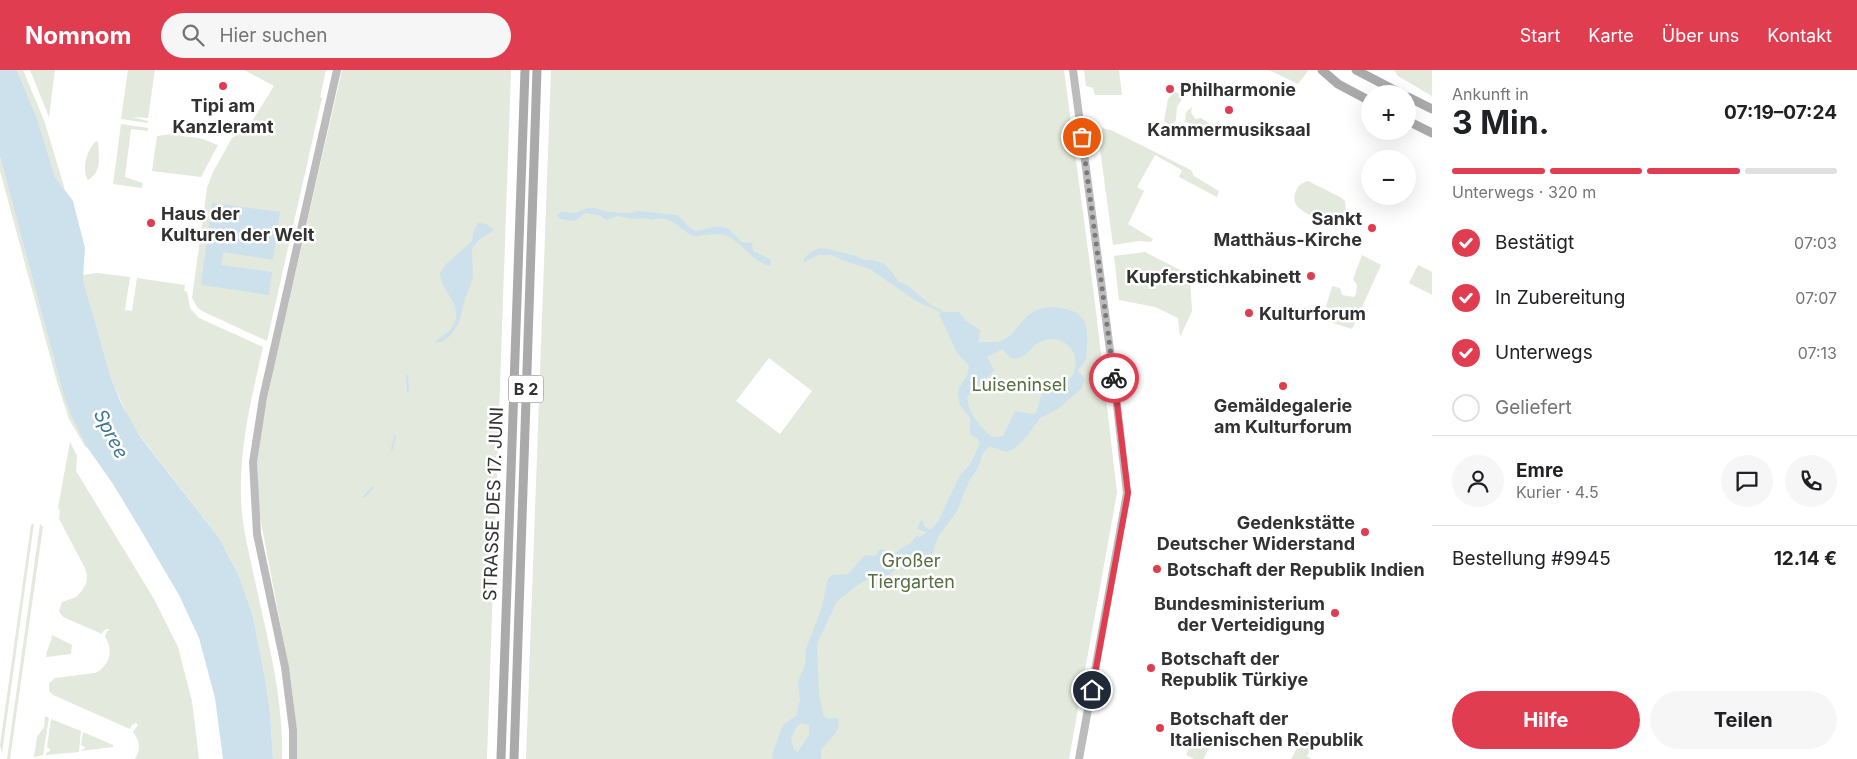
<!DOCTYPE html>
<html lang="de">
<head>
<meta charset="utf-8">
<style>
  :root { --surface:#fff; --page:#f6f6f6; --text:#202124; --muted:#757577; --line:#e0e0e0; --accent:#e13d51 }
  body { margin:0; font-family:Inter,sans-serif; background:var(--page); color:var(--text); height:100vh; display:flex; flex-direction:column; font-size:19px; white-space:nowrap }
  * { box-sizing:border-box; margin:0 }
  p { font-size:16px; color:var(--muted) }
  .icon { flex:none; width:28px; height:28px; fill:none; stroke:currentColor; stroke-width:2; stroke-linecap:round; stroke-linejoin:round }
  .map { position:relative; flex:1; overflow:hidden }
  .details { display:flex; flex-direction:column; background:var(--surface); width:425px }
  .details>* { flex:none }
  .buttons { position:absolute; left:1361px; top:15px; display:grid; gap:10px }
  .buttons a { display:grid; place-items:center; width:55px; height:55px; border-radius:50%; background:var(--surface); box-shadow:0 5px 20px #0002; font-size:25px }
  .pin { position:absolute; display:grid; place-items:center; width:42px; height:42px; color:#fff; margin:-21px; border:2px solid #fff; border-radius:50%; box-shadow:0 1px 5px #0007 }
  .courier { position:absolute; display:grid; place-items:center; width:50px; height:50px; margin:-25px; border:4px solid #e13d51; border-radius:50%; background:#fff; color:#222; box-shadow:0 1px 6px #0007 }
  .headline em { font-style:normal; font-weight:700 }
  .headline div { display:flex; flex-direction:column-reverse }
  .headline { display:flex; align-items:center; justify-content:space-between; height:85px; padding:0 20px }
  h1 { font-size:32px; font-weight:700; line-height:38px }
  .bar { display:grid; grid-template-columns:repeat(4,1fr); gap:8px 5px; align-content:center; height:60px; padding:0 20px }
  .bar i { height:6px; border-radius:4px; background:var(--line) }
  .bar .current { background:var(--accent) }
  .bar p { grid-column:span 4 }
  .line { display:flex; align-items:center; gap:12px; padding:0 20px; border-top:1px solid var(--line) }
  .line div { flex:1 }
  .round { display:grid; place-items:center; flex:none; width:52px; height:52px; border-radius:26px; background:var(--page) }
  ol { padding:0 20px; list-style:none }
  li { display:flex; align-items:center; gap:15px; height:55px }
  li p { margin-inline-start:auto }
  li .icon { padding:5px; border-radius:50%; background:var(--accent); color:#fff; stroke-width:4 }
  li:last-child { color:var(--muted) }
  li i { width:28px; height:28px; border:2px solid var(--line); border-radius:50% }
  .action { display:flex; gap:10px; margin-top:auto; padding:10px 20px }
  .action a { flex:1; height:58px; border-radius:30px; background:var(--accent); color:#fff; font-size:20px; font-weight:700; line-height:58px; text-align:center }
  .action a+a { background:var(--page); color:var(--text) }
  header { display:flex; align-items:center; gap:30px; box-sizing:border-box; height:70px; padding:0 25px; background:var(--accent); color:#fff }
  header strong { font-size:24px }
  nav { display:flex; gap:28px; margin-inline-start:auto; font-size:18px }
  .search { width:350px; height:45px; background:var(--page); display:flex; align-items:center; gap:12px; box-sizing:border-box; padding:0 18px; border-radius:28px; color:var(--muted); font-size:19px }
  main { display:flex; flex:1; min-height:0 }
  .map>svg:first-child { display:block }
  .green { fill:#e3e9dc; fill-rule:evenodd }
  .water { fill:#cce1eb; fill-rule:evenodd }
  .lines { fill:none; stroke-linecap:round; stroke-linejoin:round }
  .stream { stroke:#cce1eb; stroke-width:2 }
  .secondary { stroke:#bcbcbc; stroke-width:8 }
  .primary { stroke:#aaa; stroke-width:9 }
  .done { stroke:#7a7a7a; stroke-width:5; stroke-dasharray:0 9 }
  .route { stroke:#e13d51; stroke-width:6 }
  .poi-dot { fill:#e13d51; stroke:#fff; stroke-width:2 }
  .labels { text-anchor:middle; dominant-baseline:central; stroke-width:5; stroke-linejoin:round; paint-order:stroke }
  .shield { fill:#fff; stroke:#707070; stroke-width:1 }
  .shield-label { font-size:16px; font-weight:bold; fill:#323232 }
  .poi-label { font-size:18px; font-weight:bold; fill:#323232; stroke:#fff; text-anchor:start }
  .park-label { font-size:18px; fill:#576e40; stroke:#fff }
  .street-label { font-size:18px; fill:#323232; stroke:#fff }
  .water-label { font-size:19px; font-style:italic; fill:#417794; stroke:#fff }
</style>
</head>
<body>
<header>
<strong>Nomnom</strong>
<div class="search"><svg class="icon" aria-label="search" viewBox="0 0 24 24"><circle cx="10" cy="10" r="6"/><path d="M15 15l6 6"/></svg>Hier suchen</div>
<nav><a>Start</a><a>Karte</a><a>Über uns</a><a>Kontakt</a></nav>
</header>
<main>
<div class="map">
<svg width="1432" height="689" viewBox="0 0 1432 689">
  <rect width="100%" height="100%" fill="#fff"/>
  <path class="green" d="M17,0h6l22,53 20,67 -10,-13 -17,-56z
    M30,0h25l-6,47z
    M128,0h27l-7,48 -16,-1 16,4v2l-27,-4z
    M244,0h82l-6,27 2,1 -55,243 -65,-30 -5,-4 -5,-9 15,-110 6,-16 19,-34 16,-10 26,-42z
    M342,0h169l-24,689h-190v-27l-7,-58 -32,-167 -1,-46 4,-31 12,-59z
    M551,0h513l31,233 22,190 -48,266h-543zM769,288l43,33 -32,43 -44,-33z
    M1084,0h35l3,25h-27l-2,-7 -7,-2z
    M1269,0h38l1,1 -10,13z
    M1394,0h38v26l-34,-20z
    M1174,22l11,2 -8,13 -1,13 -5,6 -7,-5 4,-22z
    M1192,37l-1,5 4,7 6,-1 22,14 1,5 -12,-3 -1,2 -17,-11 -9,-3 1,-10z
    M121,54l27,4v3l-17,-2 -6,48 18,6 -1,5 -29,-4z
    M1097,57l14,3 80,40 3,6 25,15 -2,6 -38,-20 3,-7 -27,-15 -18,32 7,4 -16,33 25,15 -2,3 -12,-1 -26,4z
    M173,64c8,3 17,2 25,4 8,1 13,5 20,7l-17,32 -49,-6 5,-35z
    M96,71l2,1c1,15 4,30 -10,38 -7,-11 -1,-30 8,-39z
    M0,87l63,236 12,29 13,24 -2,2 -17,-29 -12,-37 -57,-211z
    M1308,111l32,16 5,4 1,8 -7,12 -7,3 -4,-1c-13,-7 -41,-13 -32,-32 2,-6 6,-8 12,-10z
    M1145,182l45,23 2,36 -12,26 -2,-19 -23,-11 -36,-7 -5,-44z
    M1362,185l19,10 -23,51 -32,-9 6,-21 8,2 2,7 12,2 2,-3 1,-9 -4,-6z
    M1418,195l14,7v23l-23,-12z
    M97,203l33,4 -5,33 7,1 5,-33 48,7 -1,6 3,1 3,16 9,10 64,29c-11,49 -24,100 -22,150 0,25 7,50 12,75 13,61 31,124 29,187h-9l-3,-47 -5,-34 -12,-62 -14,-40 -20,-38 -88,-114 -20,-46 -28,-99v-4z
    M1307,237l14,4 1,-2 35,10 -5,10 -47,-15z
    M70,372l7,14 -1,15 78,128 24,48 14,54 7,58h-64c6,-10 5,-18 -2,-27l5,-7 -2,-2 -4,2 -2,4 -77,-34 -4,-4v-8l6,-5 40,-5c15,-7 19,-23 10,-36l2,-6 3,-1 -2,-1 -4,1 -2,4 -39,-17 -4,-6 3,-9 14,-5 5,-5 5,-8 1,-9 -2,-7 -26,-49 1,-8 -2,-4z
    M34,453l-32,230 -2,-8 31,-220z
    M40,454l3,3 -33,232h-3z
    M52,565l20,10 -1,9 -25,3c1,-9 6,-16 6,-22z
    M45,646l4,2 -6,37 -9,2 3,-20 7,-10z
    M51,649l30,12 -2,21 -33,3v-2l4,-2v-2l-3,-2z
    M83,662l30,13v2l-33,4 4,-2 1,-2 -4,-2z
    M1306,662l11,6 -10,18 4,3h-20z
    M1196,664l16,9 -9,16h-9l-8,-4z"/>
  <path class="water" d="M0,0h17l21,51 17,56 18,24 12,47 -2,31 28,99 11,27 17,30 80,103 20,38 14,40 12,62 5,34 3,47h-50l-8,-61 -16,-60 -20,-43 -40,-68 -26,-43 -26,-37 -16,-32 -8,-22 -63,-236z
    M212,133l68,9 -7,48 -50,-8 -2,13 51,7 -3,23 -68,-10z
    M587,138h8l12,4 24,1 7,-2 38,4c8,3 10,12 18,15 10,3 19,-7 32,-2 7,3 10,10 16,14l10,1 1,8 17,8 1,5 -2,2c-18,-5 -27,-25 -45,-31 -10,-3 -22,2 -32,1 -12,-7 -24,-23 -40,-16l-8,-2 -12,1 -14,-3 -12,4 -7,-5 -14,-2 -10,8 -15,-2 -3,-3 3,-4 16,1z
    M478,153l8,1 8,6 -15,10 -7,8 1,30 -8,21 -6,24 -9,13 -9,6 -6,1c4,-7 14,-8 19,-19 9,-20 -13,-32 -14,-51l5,-8 27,-24 2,-11z
    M824,178l32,8 8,4h8l11,3 9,9 7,10 8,3 24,20 -3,2 -15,-8 -43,-30 -28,-9 -10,-5h-14l-13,7 -2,-2c5,-7 13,-12 21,-12z
    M1050,237c40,2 39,18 36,52l-1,3 -6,6 -1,3 6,7 -2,10 -23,20 -19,10 -13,18 -13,13 -8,3 -17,-6 -6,7 -5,15 -9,13 -12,30 -19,26 -6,18h-5l-6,8 -7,5 -19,2 -6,5 -17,1 -17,11 -18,14 -20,43 2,48 4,23 5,4 10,-1c4,11 -9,24 -17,31v10h-48l-1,-4 11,-30 14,-10 1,-9 2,-6 -2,-18 7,-17 1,-17 15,-38 7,-31 4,-4 16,-1 17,-19 10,1 5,-7 14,4 17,-10 5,-7 4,1 7,-5 -10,-3 5,-10 3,8 5,3 8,-8 21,-45 12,-14 9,-20 -2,-4 -8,-5v-16l-10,-13 -2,-11 1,-6 8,-12 2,-9 -3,-5 -9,-9 -18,-39 4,-2h16l6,8 15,10 -1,9 -1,2 1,1h18l6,-2 7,-4 17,-20 11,-7zM1052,269c36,3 29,55 -8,48l-8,26 -4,1 -17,-3 -12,25 -11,1c-12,-11 -23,-22 -25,-39 6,-12 20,-17 27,-28l-7,-13 16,-8c2,3 6,8 9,9 10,4 18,-9 24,-14 5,-3 10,-5 16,-5zM802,653l7,2v10l-11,17 -4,-2 -3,-12 6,-12z"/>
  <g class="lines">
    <path class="stream" d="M931,236l11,6
      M407,306l1,15
      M392,379l3,-13
      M364,427l9,-10"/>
    <path class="secondary" d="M1073,0l42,318 12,105 -48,266
      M293,689v-29l-8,-63 -28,-133 -4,-72 10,-64 74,-328"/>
    <path class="primary" d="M1322,0l16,14 32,17
      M1356,0l46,24
      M1408,27l24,12
      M1408,51l24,12
      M501,689l24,-689
      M514,689l23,-689"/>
  </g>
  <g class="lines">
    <path class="done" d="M1082,67l32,241"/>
    <path class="route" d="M1092,620l36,-197 -14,-115"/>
  </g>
  <g class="poi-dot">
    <circle cx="223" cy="16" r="5"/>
    <circle cx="1170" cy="19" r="5"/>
    <circle cx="1229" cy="40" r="5"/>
    <circle cx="151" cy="153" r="5"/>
    <circle cx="1372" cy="158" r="5"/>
    <circle cx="1311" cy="206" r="5"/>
    <circle cx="1249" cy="243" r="5"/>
    <circle cx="1283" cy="316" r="5"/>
    <circle cx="1365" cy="462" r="5"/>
    <circle cx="1157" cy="499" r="5"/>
    <circle cx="1335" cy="543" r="5"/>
    <circle cx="1151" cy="598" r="5"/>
    <circle cx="1160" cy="658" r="5"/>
  </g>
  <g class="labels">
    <rect class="shield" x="508.5" y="305.5" width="35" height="27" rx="4"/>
    <g class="shield-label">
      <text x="526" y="319">B 2</text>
    </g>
    <g class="poi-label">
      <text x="1180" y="19">Philharmonie</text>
      <text x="223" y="35" text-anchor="middle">Tipi am<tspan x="223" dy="21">Kanzleramt</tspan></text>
      <text x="1229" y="59" text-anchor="middle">Kammermusiksaal</text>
      <text x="161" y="143">Haus der<tspan x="161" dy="21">Kulturen der Welt</tspan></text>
      <text x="1362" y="148" text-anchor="end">Sankt<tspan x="1362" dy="21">Matthäus-Kirche</tspan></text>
      <text x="1301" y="206" text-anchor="end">Kupferstichkabinett</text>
      <text x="1259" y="243">Kulturforum</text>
      <text x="1283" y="335" text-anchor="middle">Gemäldegalerie<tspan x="1283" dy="21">am Kulturforum</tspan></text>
      <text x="1355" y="452" text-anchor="end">Gedenkstätte<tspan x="1355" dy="21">Deutscher Widerstand</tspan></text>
      <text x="1167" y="499">Botschaft der Republik Indien</text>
      <text x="1325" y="533" text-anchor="end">Bundesministerium<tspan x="1325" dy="21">der Verteidigung</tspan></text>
      <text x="1161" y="588">Botschaft der<tspan x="1161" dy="21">Republik Türkiye</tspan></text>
      <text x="1170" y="648">Botschaft der<tspan x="1170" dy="21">Italienischen Republik</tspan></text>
    </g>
    <g class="park-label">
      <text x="1019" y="314">Luiseninsel</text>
      <text x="911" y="490">Großer<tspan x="911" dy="21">Tiergarten</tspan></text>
    </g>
    <g class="street-label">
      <text transform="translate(493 434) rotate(-88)">STRASSE DES 17. JUNI</text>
    </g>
    <g class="water-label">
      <text transform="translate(111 364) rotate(63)">Spree</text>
    </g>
  </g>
</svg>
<div class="buttons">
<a>+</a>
<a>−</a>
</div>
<div class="pin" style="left:1082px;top:67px;background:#ea580c"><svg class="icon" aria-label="bag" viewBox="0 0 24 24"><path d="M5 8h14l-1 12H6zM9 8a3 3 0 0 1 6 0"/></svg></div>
<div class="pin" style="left:1092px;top:620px;background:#1f2937"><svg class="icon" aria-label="home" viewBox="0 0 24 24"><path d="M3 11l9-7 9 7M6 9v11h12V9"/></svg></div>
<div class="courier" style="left:1114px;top:308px"><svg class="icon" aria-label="bike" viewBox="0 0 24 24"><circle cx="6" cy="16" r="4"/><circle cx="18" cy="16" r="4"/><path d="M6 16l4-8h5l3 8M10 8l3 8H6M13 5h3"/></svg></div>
</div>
<section class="details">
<div class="headline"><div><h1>3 Min.</h1><p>Ankunft in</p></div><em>07:19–07:24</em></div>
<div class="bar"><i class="current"></i><i class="current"></i><i class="current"></i><i></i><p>Unterwegs · 320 m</p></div>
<ol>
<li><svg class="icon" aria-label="check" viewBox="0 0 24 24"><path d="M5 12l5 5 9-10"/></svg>Bestätigt<p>07:03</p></li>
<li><svg class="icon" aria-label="check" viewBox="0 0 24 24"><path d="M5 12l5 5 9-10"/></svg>In Zubereitung<p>07:07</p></li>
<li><svg class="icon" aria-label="check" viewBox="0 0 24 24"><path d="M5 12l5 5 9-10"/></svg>Unterwegs<p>07:13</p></li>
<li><i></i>Geliefert</li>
</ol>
<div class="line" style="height:90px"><a class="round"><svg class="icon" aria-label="person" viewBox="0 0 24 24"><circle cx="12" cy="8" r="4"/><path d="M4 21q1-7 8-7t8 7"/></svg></a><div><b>Emre</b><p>Kurier · 4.5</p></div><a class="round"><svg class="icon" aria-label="chat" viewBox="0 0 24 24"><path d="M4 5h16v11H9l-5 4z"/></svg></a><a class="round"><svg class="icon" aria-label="phone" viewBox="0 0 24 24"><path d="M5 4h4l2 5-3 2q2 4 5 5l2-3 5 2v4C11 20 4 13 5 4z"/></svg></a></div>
<div class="line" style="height:65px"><div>Bestellung #9945</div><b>12.14 €</b></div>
<div class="action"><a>Hilfe</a><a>Teilen</a></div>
</section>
</main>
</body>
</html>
